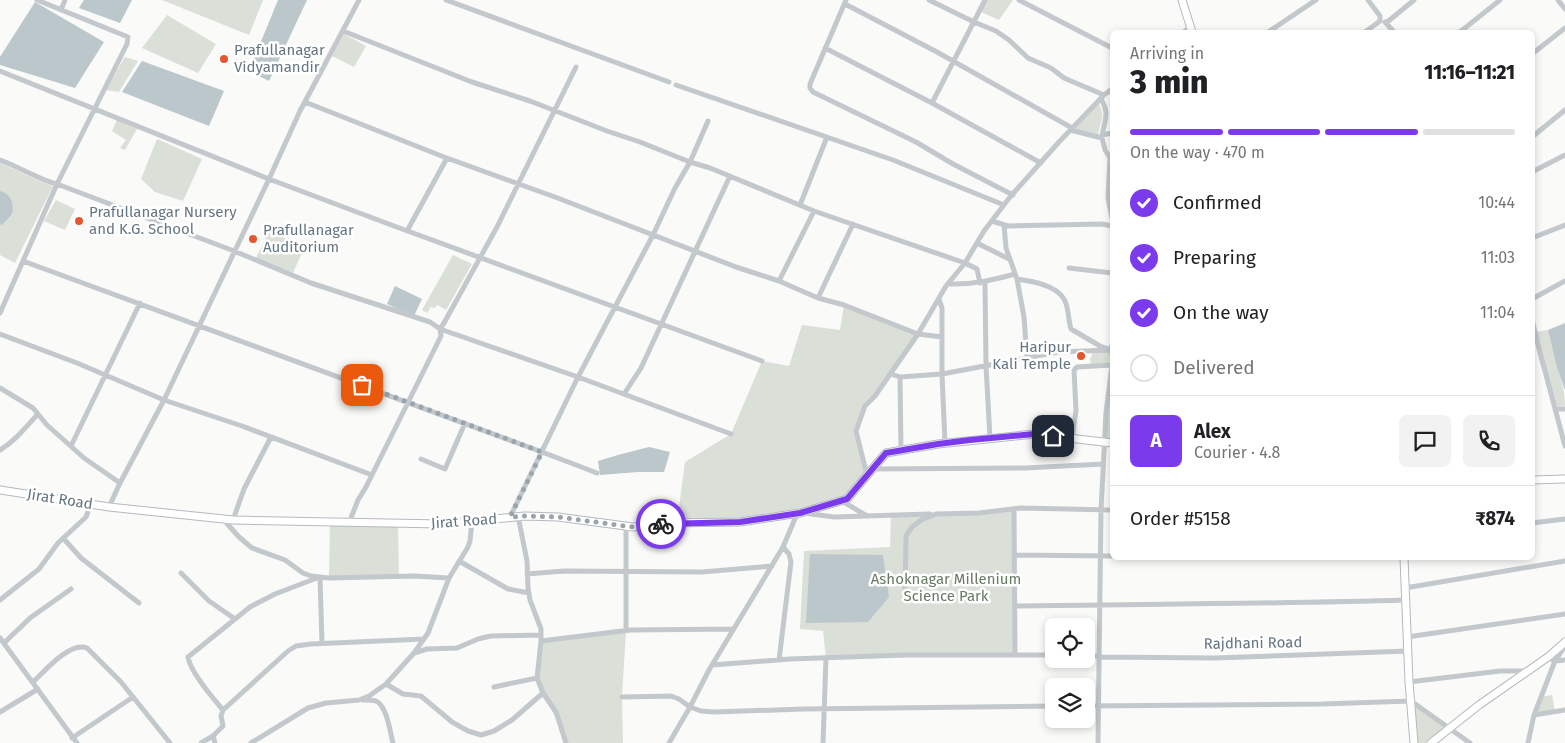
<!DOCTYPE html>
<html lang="en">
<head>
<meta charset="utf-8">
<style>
  :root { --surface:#fff; --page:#f2f2f2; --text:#202124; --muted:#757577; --line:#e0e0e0; --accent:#7c3aed }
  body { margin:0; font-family:"Fira Sans",sans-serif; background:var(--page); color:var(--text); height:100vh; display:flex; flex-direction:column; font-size:19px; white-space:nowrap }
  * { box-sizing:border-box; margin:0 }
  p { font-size:16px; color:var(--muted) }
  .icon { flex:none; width:28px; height:28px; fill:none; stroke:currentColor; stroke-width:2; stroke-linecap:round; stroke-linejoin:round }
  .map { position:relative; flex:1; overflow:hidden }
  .sheet { position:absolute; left:1110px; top:30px; width:425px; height:530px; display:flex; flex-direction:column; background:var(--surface); border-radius:8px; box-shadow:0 2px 8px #0003 }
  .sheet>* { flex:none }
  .controls { position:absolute; left:1045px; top:618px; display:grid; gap:10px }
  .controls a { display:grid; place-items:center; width:50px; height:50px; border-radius:8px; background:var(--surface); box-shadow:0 2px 8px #0003; font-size:25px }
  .pin { position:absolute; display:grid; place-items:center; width:42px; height:42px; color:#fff; margin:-21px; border-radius:10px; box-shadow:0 2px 8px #0006 }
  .courier { position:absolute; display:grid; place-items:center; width:50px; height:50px; margin:-25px; border:4px solid #7c3aed; border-radius:50%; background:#fff; color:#222; box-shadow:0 1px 6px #0007 }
  .headline em { font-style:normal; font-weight:800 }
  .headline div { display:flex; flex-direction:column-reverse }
  .headline { display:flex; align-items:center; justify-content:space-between; height:85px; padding:0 20px }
  h1 { font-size:32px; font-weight:800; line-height:38px }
  .bar { display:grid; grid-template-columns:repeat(4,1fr); gap:8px 5px; align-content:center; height:60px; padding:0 20px }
  .bar i { height:6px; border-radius:4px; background:var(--line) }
  .bar .selected { background:var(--accent) }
  .bar p { grid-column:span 4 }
  .line { display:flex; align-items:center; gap:12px; padding:0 20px; border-top:1px solid var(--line) }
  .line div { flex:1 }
  .round { display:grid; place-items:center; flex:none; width:52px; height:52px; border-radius:8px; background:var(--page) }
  ol { padding:0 20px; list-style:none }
  li { display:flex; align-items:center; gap:15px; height:55px }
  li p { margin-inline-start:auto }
  li .icon { padding:5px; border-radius:50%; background:var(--accent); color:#fff; stroke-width:4 }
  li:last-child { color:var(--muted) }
  li i { width:28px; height:28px; border:2px solid var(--line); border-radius:50% }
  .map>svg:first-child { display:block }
  .green { fill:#dadfd7 }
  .water { fill:#bbc7cb }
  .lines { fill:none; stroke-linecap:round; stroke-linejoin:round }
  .secondary-casing { stroke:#b3babf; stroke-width:9 }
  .minor { stroke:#c3c8cc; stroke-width:5 }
  .secondary { stroke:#fff; stroke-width:7 }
  .done { stroke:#99a4ac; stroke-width:5; stroke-dasharray:0 9 }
  .route { stroke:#7c3aed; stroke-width:6 }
  .poi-dot { fill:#e4572e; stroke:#fff; stroke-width:2 }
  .labels { text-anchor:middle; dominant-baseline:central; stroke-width:5; stroke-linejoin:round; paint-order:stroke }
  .poi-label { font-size:15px; fill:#657683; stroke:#fff; text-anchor:start }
  .street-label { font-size:15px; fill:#657683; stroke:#fff }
  .park-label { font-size:15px; fill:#687a64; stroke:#fff }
</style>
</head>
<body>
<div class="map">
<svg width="1565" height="743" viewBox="0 0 1565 743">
  <rect width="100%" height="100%" fill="#fafaf8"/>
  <path class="green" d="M162,0h101l-14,35z
    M985,0h28l-14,20 -20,-9z
    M167,15l49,29 -18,29 -56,-25z
    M344,34l22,12 -12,21 -22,-11z
    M125,57l13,4 -19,31 -14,-2z
    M1098,102c9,15 1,21 0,35l-26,-8z
    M117,120l20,9 -12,21 -5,-2 6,-8 -14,-9z
    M157,139l45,20 -19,42 -28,-9 -14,-13z
    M0,163c18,7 34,17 53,23l-38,77 -15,-8z
    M56,200l19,9 -10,21 -21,-9z
    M269,232l36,14 -12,27 -37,-15z
    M453,255l19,9 -26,46 -9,-5 -2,3 -4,-1 -4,6 -5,-3z
    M844,305l74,29 -53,72 -9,25 11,44 -20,24 -66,17 -104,7 8,-61 46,-28 31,-73 27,5 13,-41 38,5z
    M1548,330c6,24 17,53 17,76h-10l-20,-74z
    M1112,345v20l-21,1 -1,-7 4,-9h17z
    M1112,366v77l-7,-1z
    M1014,509l1,146 -189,3 -3,-27 -23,-2 4,-78 86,-4 1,-31z
    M330,522l68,2 1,53 -70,1z
    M626,630l-4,67 1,46h-57c-7,-26 -26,-47 -29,-74 -1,-9 3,-19 4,-28z
    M1552,695l3,16 -21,4 7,-18z
    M1411,701l38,28 -18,14h-17z"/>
  <path class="water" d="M84,0h48l-12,23 -41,-15z
    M278,0h29l-38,81 -20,-10z
    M35,2l69,40 -29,46 -75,-23v-8z
    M142,61l82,30 -15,35 -87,-34z
    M0,191c12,4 14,12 12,23l-10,11 -2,-1z
    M395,286l27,13 -8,17 -27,-12z
    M1565,323v67l-8,-23 -9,-37z
    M649,447l21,5 -6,20h-26l-38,3 -2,-14 20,-6z
    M810,554l73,1 6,42 -21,25 -62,1z"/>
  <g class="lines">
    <g class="secondary-casing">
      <path id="secondary" d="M1182,0l10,32
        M1532,480l33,-1
        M0,490l109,17 124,13 209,4 83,-8 33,1 75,10 34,-4 73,-1 60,-9 47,-14 39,-46 52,-9 96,-10 78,9
        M1404,558l5,124 5,61
        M1431,743l48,-38 69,-48 17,-15"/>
    </g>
    <path class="minor" d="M446,0l223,82
      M846,0l-36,84v4l3,4 103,50 37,22 60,31
      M929,0l45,22 22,9 13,9 19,18 23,10 13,10 40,17
      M1019,0l93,48
      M1558,0l7,9
      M845,4l92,48 135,76
      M61,10l4,-10
      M1385,22l9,10
      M1386,23l28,-23
      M343,31l129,51 58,19 77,30 33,11 50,20 20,6 104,43 151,52 12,6 3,14
      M1184,32l6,-5
      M1268,32l48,-32
      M1365,32l15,-11v-5l-12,-16
      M1460,32l40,-32
      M825,48l107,55 109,60
      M1532,54l33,-26
      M576,67l-79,160 -53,96 -4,6 138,48 153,57
      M0,71l269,108 31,-68 59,-111
      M676,85l217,75 111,45
      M1101,99c10,17 2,22 1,39
      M305,102l139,55 111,40 181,70 43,14 39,17 26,7 74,29 24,3
      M932,103l53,-103
      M1070,130l32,8 3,12 5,8 -2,40 4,20
      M1102,135l10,-2
      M1532,137l33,-27
      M0,160c20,7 37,19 57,24l177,67 77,32 119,39 10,7 1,7 -75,151 -8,13 -9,23
      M1532,172l33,-17
      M800,205l27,-68
      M992,221l16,5 94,-2 10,2
      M1004,225l2,23 11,31c15,2 39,6 47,20 5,8 4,21 7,30l29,17 11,4 1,5
      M407,231l40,-73
      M1532,238l33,-13
      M977,243l32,16
      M23,261l519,191 55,21
      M1069,268l43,5
      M1017,279l7,38 3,41
      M779,281l35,-70
      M985,282l1,84 4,72
      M948,284c24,1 45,-4 67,-10
      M818,298l35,-74
      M939,299l3,9v66l3,69
      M1532,299l33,-18
      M0,313l57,-129 70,-140 1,-7 -91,-37
      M1532,319l5,22 28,105
      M0,334l77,29 87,37 78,26 130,49
      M891,374l9,3 42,-3 116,-22 53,-2 1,-5
      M900,377l1,74
      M0,388l33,20 14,17 37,33 36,25
      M624,394l17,-26 89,-192
      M1555,409h10
      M1072,438l4,-27 -2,-41 3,-3 35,-2
      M71,446l69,-143
      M0,450c15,-9 26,-23 38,-36
      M421,459l24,10 20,-46
      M872,469l153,-1 78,-4
      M867,475l-11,-44 9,-25 10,-10 43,-62 28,-48 19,-23 19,-32 26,-34 49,-55 45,-47 8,-6
      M842,501l25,15
      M109,507l11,-24 44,-83 105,-221 125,47 368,135
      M1014,509l1,146
      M804,513l30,4 96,-3
      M518,516l9,45 1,27 2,12 11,29v12l-4,37 6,15 13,19 10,31
      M510,517l68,-140 75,-142 22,-47 15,-26 18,-41
      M223,519l16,18 13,11 33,12 18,13 8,3 18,2 85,-2 35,2
      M233,520l11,-31 27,-52
      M1532,523l33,-4
      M63,538l18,20 58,45
      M1015,555l97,1
      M459,561l49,28 21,4
      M181,573l28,28 26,18
      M527,574l37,-3 138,1 70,-6
      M320,578l2,65
      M1405,588l160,-27
      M905,599l1,-63 6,-9 9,-7 15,-6 43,-1 42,-5 91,2
      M0,600l39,-31 19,-26 28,-26 5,-13
      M1015,606c130,-2 260,-2 391,-6
      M626,630v-104
      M1407,637l158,-23
      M0,638l77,105
      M541,641l89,-11 104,-1
      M4,643l26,-25 41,-29
      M414,653l13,-4 30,-1 21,-9 13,-3 50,-1
      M1086,656h14
      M1100,657l115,1 193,-7
      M1548,657l7,4 10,-1
      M779,660l12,-98 -2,-8 -6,-7
      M712,665l78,-6 116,-4h148
      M33,682c12,-11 37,-41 54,-34l34,34 49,61
      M1409,682l91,-11h26
      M386,684l17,10 18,2 31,26 16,9 13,4 13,-4 18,-11 31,-27
      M494,687l43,-9
      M622,697l49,-1 8,3 11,8 11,4 13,1 90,-3 250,-3
      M363,700c4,0 9,0 13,1 11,5 14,31 17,42
      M1086,706l236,-2 89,-3 59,42
      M223,710c-10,-12 -33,-38 -35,-53l62,-50 25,-13 42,-16
      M0,712l38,-23
      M1534,715l21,-54 10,-15
      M72,738l61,-41
      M201,743l12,-7
      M215,743l-2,-7 10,-10 -2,-10 2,-6 65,-59 8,-5 15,-2 113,-5
      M251,743l57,-35 18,-5 33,-3 10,-4 17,-12 28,-31 14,-20 21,-55 19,-31 2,-6 2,-20
      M669,743l21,-36 19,-37 74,-123 14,-33
      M823,743l3,-85
      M1098,743l3,-233 5,-98 6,-46
      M1528,743l6,-28 31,-5"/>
    <use href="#secondary" class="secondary"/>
  </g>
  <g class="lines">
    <path class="done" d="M362,385l180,67 -32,65 15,-1 33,1 75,10 28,-3"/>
    <path class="route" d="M661,524l79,-2 60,-9 47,-14 39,-46 52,-9 32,-4 64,-6 19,2"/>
  </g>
  <g class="poi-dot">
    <circle cx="224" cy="59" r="5"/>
    <circle cx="79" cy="221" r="5"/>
    <circle cx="253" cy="239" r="5"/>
    <circle cx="1081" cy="356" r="5"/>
  </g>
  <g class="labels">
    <g class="poi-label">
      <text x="234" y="50">Prafullanagar<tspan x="234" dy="17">Vidyamandir</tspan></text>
      <text x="89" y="212">Prafullanagar Nursery<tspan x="89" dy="17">and K.G. School</tspan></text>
      <text x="263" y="230">Prafullanagar<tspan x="263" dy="17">Auditorium</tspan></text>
      <text x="1071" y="347" text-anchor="end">Haripur<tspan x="1071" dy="17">Kali Temple</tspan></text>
    </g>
    <g class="street-label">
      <text transform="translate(60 499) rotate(9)">Jirat Road</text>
      <text transform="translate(464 521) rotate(-4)">Jirat Road</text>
      <text transform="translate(1253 643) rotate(-1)">Rajdhani Road</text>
    </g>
    <g class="park-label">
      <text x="946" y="579">Ashoknagar Millenium<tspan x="946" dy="17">Science Park</tspan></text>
    </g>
  </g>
</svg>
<div class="controls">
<a><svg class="icon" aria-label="locate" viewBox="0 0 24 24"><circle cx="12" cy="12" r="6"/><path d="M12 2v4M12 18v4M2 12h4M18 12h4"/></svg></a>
<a><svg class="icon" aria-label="layers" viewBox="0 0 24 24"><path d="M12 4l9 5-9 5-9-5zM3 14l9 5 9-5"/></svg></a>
</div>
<div class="pin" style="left:362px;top:385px;background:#ea580c"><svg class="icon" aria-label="bag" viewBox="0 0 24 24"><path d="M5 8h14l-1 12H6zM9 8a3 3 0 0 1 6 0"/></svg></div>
<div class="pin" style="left:1053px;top:436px;background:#1f2937"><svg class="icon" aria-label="home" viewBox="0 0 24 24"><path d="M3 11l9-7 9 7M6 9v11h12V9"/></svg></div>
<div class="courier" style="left:661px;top:524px"><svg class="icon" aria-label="bike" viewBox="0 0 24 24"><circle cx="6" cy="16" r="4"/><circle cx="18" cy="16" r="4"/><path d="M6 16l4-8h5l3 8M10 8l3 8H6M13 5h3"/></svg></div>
<section class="sheet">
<div class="headline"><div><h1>3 min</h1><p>Arriving in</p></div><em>11:16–11:21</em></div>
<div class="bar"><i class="selected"></i><i class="selected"></i><i class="selected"></i><i></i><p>On the way · 470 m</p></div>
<ol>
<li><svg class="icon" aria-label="check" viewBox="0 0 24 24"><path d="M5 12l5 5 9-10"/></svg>Confirmed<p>10:44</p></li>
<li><svg class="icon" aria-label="check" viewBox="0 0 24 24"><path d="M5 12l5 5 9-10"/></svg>Preparing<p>11:03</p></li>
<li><svg class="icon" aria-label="check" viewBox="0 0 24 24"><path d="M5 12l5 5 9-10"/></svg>On the way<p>11:04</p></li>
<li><i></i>Delivered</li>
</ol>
<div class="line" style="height:90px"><b class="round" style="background:var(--accent);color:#fff">A</b><div><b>Alex</b><p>Courier · 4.8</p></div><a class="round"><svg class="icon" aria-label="chat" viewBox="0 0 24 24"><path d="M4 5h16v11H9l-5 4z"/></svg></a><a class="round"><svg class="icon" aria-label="phone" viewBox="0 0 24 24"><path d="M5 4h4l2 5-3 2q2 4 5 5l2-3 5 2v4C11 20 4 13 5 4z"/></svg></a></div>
<div class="line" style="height:65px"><div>Order #5158</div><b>₹874</b></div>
</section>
</div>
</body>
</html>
